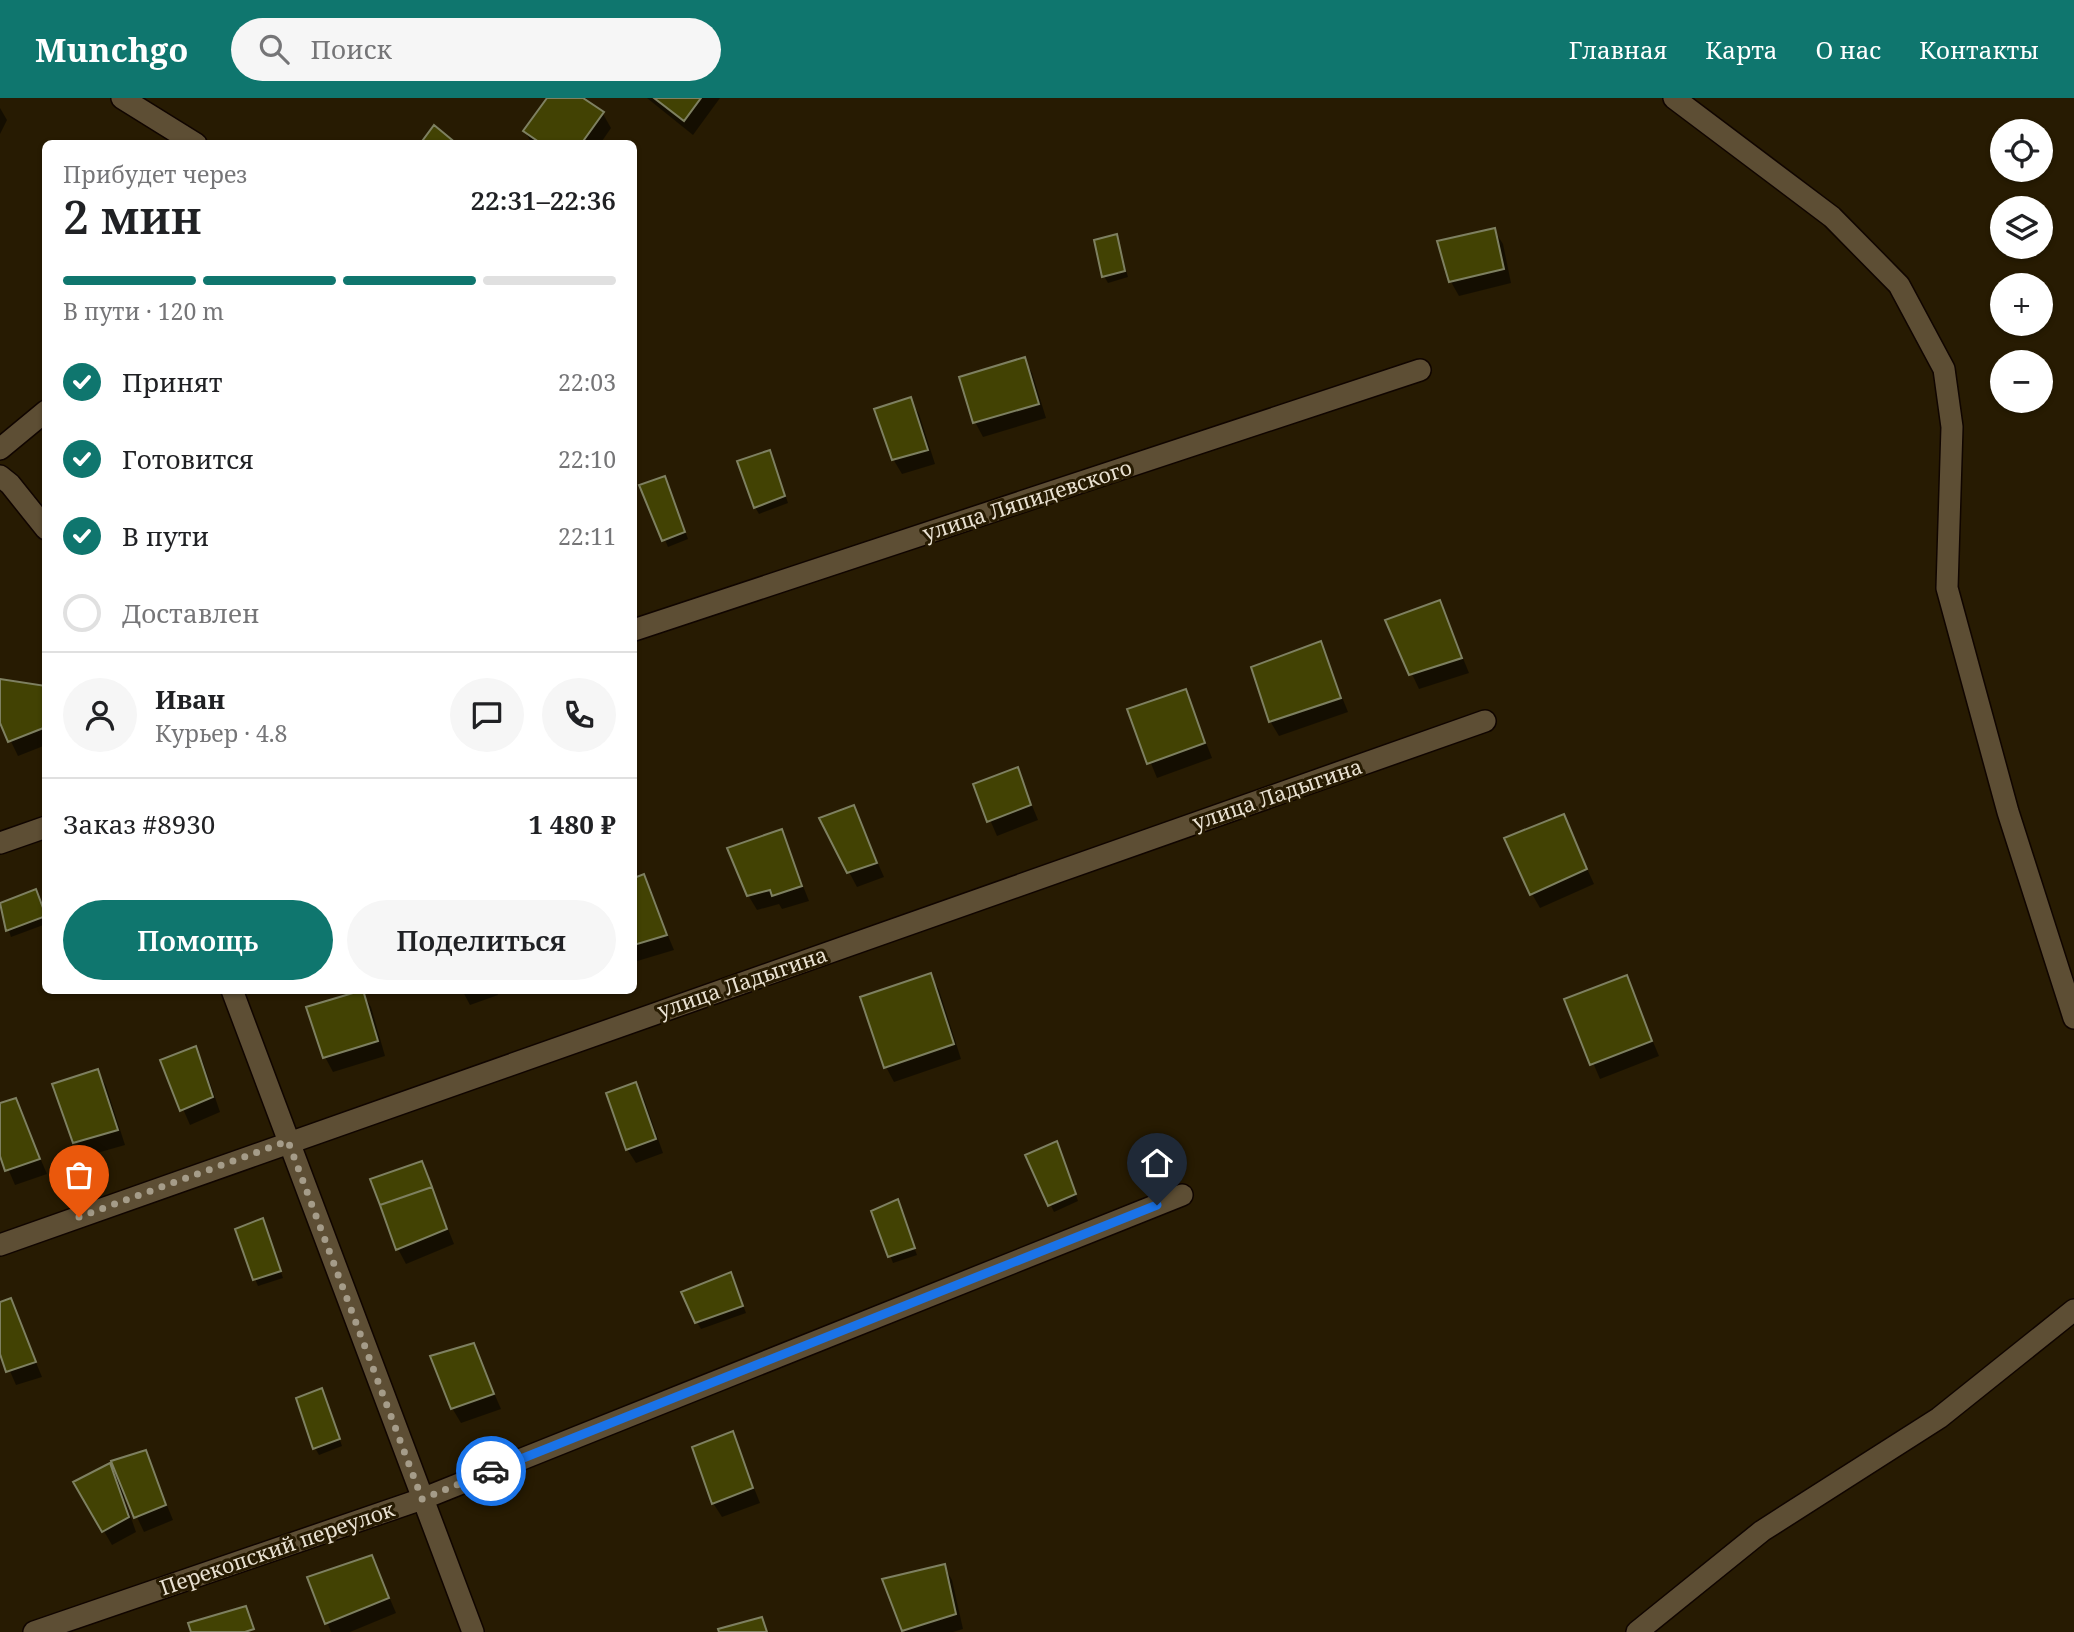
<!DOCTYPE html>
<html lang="ru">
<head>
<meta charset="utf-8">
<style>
  :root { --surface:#fff; --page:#f6f6f6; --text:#202124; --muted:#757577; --line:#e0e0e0; --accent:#0f766e }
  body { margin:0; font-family:"Noto Serif",serif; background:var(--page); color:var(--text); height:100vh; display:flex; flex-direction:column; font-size:26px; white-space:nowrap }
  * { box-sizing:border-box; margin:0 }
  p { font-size:23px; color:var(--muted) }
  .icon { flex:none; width:38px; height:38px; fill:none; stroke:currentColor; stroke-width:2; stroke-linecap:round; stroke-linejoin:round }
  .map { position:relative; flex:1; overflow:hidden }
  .panel { position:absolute; left:42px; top:42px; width:595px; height:854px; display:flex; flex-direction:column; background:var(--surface); border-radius:10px; box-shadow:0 2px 5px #0004 }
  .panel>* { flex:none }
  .fabs { position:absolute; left:1990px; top:21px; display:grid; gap:14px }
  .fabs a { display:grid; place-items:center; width:63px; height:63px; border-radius:50%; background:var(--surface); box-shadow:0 2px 5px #0004; font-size:35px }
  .pin { position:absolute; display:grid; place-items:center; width:60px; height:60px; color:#fff; margin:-72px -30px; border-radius:50% 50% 50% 0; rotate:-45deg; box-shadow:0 0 7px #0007 }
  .pin .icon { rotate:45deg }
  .courier { position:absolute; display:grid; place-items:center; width:70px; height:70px; margin:-35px; border:5px solid #1a73e8; border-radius:50%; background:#fff; color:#222; box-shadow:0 2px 9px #0007 }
  .summary em { font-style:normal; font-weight:600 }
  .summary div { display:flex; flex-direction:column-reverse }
  .summary { display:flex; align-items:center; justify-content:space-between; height:119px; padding:0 21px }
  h1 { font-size:46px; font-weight:600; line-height:52px }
  .bar { display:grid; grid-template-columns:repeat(4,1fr); gap:10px 7px; align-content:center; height:84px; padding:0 21px }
  .bar i { height:9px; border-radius:5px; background:var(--line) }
  .bar .selected { background:var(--accent) }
  .bar p { grid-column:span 4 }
  .line { display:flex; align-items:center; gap:18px; padding:0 21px; border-top:2px solid var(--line) }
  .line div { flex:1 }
  .round { display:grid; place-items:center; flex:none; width:74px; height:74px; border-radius:37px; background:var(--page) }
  ol { padding:0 21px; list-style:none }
  li { display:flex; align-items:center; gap:21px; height:77px }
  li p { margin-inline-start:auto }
  li .icon { padding:7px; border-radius:50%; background:var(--accent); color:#fff; stroke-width:4 }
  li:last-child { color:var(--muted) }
  li i { width:38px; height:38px; border:4px solid var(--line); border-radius:50% }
  .button { display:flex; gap:14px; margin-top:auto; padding:14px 21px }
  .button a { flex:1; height:80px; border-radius:42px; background:var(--accent); color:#fff; font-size:28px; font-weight:600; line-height:80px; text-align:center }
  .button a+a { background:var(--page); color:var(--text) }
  header { display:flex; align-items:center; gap:42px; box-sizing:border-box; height:98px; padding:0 35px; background:var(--accent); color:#fff }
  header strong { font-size:33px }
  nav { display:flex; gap:38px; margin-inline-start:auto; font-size:24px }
  .search { width:490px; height:63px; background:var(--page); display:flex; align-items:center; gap:18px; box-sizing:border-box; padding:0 24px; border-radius:38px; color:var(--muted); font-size:26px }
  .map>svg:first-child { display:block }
  .shadow { fill:#0007 }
  .building { fill:#424203; stroke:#7e8061; stroke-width:2 }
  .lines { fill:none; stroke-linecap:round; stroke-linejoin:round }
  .minor-casing { stroke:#100500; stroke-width:24 }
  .minor { stroke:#5d4e34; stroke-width:21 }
  .done { stroke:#a59c89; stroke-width:7; stroke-dasharray:0 12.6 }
  .route { stroke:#1a73e8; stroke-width:9 }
  .labels { text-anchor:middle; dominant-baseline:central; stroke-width:6; stroke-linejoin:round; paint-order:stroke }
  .street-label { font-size:21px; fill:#e9e1d2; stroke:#271b02 }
</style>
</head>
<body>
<header>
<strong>Munchgo</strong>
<div class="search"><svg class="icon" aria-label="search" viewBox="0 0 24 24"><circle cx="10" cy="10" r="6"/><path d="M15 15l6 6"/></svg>Поиск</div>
<nav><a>Главная</a><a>Карта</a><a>О нас</a><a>Контакты</a></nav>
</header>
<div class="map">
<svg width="2074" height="1534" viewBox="0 0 2074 1534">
  <rect width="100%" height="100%" fill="#271b02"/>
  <path class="shadow" d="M549,0h31l23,16 8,14 -11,16h-68l-7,-13z
    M647,0h73l-27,37z
    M0,10l7,12 -7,14z
    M1494,132l9,14 8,39 -52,13 -8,-14 -11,-39z
    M1116,138l12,41 -20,6 -4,-7z
    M1024,261l8,14 14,45 -63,19 -8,-15z
    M910,301l9,15 16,50 -33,10 -9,-15z
    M773,361l15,44 -29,11 -4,-7z
    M668,386l20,55 -20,8 -26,-61z
    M1440,504l29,71 -50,16 -32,-68z
    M1320,545l28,69 -69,24 -9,-15z
    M0,582l46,8v57l-28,11 -18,-37z
    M1186,593l26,67 -55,20 -28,-68z
    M1017,671l21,51 -41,16 -22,-51z
    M853,709l31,70 -27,10 -8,-15z
    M1563,718l31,68 -54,24 -8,-14z
    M781,733l28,70 -27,8 -3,-5 -22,6 -9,-15z
    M643,778l31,74 -40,12v-82z
    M35,794l11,24v8l-35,13 -11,-32z
    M930,877l9,15 22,69 -67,23 -8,-15z
    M1626,879l33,79 -59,23 -34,-79z
    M462,892h34l2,5 -28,10z
    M362,894l9,15 14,49 -52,16 -8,-15z
    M195,950l8,14 17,50 -30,13 -28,-64z
    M98,973l8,15 19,59 -42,12 -29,-72z
    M635,986l9,15 19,54 -27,10 -9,-14z
    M15,1002l32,74 -32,11 -15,-35v-45z
    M1060,1052l18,51 -24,11 -27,-56z
    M435,1098l19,48 -48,20 -8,-15z
    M897,1103l20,54 -24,8 -19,-51z
    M266,1129l17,51 -25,8 -3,-7z
    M734,1183l12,32 -45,16 -4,-7z
    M10,1202l32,77 -26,8 -16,-37v-44z
    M473,1247l28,64 -40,14 -9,-15z
    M325,1299l17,49 -23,9 -4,-7z
    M732,1335l28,70 -38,14 -9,-14z
    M145,1354l28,68 -29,12 -17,-36 -3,2 12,34 -24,13 -36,-62 33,-18 9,15z
    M372,1459l24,56 -46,19h-19l-21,-54z
    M944,1468l8,14 11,49 -10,3h-48l-21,-51z"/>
  <path class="building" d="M547,0h36l21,14 -23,32h-39l-19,-13z
    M654,0h47l-17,23z
    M434,27l23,19h-37z
    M1495,130l9,41 -55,13 -12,-41z
    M1117,136l8,37 -23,6 -8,-37z
    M1025,259l14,47 -66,19 -14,-46z
    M911,299l17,53 -36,10 -18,-51z
    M770,352l15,46 -31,12 -17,-47z
    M665,378l20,56 -23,9 -23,-56z
    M1440,502l22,58 -53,17 -24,-55z
    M1321,543l20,57 -72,24 -18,-55z
    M0,581l46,7v41l-38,15 -8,-19z
    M1186,591l19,54 -58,21 -20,-55z
    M1018,669l13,38 -44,17 -14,-38z
    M854,707l23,58 -30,10 -28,-55z
    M1564,716l23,55 -57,26 -26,-57z
    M782,731l20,57 -30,10 -2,-6 -23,6 -20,-48z
    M644,776l23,61 -33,10v-67z
    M36,791l10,27 -40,15 -6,-28z
    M931,875l23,71 -70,24 -24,-71z
    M1627,877l25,66 -62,24 -26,-66z
    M363,892l15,51 -55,17 -17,-51z
    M196,948l17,51 -33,14 -20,-51z
    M98,971l20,61 -45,13 -21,-59z
    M636,984l20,57 -30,11 -20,-57z
    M16,1000l24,61 -35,12 -5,-15v-53z
    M1057,1043l19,53 -28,12 -23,-51z
    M422,1063l10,26 -52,18 -10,-26z
    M432,1089l15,42 -51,21 -16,-45z
    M898,1101l17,49 -27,9 -17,-46z
    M263,1120l18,53 -28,9 -18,-51z
    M731,1174l12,34 -48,17 -14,-31z
    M11,1200l25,64 -30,10 -6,-18v-52z
    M474,1245l20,51 -43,15 -21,-53z
    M322,1290l18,51 -27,10 -17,-51z
    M733,1333l20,57 -41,16 -20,-57z
    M146,1352l20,55 -32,13 -23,-57z
    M110,1365l19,54 -27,15 -29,-50z
    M372,1457l17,43 -64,26 -18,-47z
    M945,1466l11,50 -54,17 -20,-52z
    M246,1508l8,23 -9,3h-54l-3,-9z
    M762,1519l5,15h-48l-1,-3z"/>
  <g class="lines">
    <g class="minor-casing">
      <path id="minor" d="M122,0l74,46
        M1674,0l158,119 67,68 45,84 8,58 -5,161 61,224 66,206
        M0,351l46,-38
        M0,378l10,8 36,45
        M634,532l786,-260
        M0,745l46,-16
        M232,892l241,642
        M0,1147l1485,-524
        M34,1534l388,-133 760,-304
        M1637,1534l125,-101 177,-113 135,-108"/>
    </g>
    <use href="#minor" class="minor"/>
  </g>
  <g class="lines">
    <path class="done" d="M79,1119l209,-76 134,358 69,-28"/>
    <path class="route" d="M491,1373l666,-266"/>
  </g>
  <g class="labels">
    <g class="street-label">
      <text transform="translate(1027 402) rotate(-18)">улица Ляпидевского</text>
      <text transform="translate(1277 696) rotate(-19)">улица Ладыгина</text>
      <text transform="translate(742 884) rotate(-19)">улица Ладыгина</text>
      <text transform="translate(277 1450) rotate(-19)">Перекопский переулок</text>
    </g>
  </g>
</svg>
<div class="fabs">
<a><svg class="icon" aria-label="locate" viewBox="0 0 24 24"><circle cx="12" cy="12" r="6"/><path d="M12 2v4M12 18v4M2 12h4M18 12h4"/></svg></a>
<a><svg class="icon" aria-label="layers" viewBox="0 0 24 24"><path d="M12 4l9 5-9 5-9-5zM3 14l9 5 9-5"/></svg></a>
<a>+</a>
<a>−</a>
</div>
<div class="pin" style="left:79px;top:1119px;background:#ea580c"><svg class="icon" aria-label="bag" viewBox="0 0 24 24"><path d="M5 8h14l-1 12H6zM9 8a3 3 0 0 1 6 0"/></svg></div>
<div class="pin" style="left:1157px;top:1107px;background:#1f2937"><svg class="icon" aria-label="home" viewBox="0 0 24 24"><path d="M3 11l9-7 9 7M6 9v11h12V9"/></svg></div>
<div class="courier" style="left:491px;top:1373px"><svg class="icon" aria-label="car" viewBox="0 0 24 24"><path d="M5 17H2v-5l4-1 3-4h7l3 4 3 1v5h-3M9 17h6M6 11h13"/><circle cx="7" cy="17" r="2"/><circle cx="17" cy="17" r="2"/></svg></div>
<section class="panel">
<div class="summary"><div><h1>2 мин</h1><p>Прибудет через</p></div><em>22:31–22:36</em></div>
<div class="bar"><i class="selected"></i><i class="selected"></i><i class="selected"></i><i></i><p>В пути · 120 m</p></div>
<ol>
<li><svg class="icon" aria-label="check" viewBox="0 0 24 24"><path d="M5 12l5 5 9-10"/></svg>Принят<p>22:03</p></li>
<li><svg class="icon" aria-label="check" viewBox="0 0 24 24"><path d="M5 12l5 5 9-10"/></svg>Готовится<p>22:10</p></li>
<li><svg class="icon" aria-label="check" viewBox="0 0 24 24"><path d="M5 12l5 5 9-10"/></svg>В пути<p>22:11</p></li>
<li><i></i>Доставлен</li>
</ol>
<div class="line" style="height:126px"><a class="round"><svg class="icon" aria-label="person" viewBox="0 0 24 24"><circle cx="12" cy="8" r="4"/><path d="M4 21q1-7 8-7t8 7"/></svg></a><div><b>Иван</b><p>Курьер · 4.8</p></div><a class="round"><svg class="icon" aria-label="chat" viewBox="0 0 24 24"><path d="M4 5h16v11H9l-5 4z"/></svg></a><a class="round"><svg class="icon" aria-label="phone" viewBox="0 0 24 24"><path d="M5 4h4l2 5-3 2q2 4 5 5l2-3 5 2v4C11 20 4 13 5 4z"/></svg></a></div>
<div class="line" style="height:91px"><div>Заказ #8930</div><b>1 480 ₽</b></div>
<div class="button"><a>Помощь</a><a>Поделиться</a></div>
</section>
</div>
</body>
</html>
